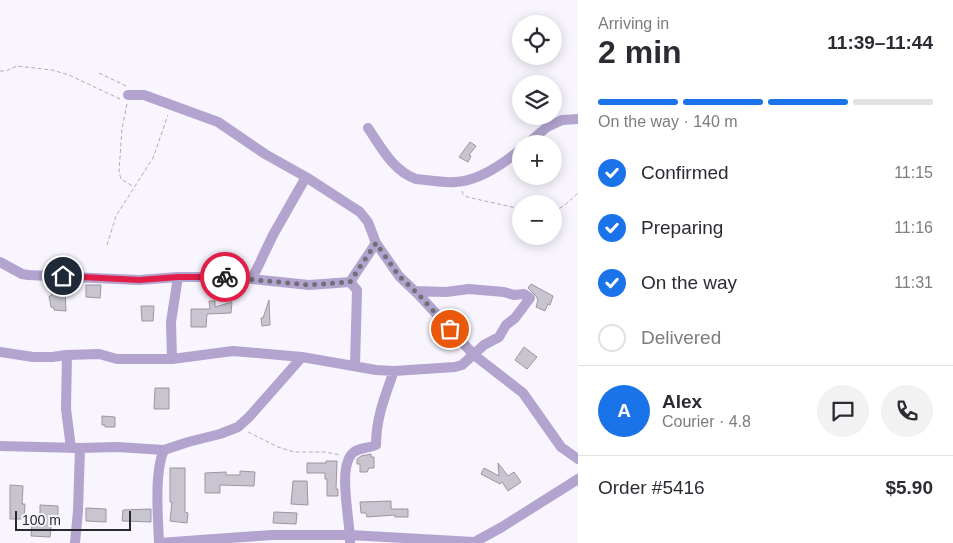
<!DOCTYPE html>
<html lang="en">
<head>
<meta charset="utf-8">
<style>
  :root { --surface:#fff; --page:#f2f2f3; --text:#2b2b33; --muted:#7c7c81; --line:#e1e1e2; --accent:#1a73e8 }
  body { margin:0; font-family:Helvetica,sans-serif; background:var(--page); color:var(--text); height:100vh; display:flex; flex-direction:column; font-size:19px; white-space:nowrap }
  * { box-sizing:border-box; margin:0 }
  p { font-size:16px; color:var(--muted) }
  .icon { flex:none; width:28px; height:28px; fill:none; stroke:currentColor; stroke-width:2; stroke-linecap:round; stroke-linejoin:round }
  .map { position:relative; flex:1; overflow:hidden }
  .details { display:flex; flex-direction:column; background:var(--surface); width:375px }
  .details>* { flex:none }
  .tools { position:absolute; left:512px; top:15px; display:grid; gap:10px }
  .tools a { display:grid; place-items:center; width:50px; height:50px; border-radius:50%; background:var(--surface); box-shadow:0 2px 12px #0003; font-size:25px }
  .scale { position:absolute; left:15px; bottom:12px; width:116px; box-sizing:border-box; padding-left:5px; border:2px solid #29282c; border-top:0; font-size:14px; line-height:18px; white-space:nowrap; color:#29282c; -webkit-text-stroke:4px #f8f5fe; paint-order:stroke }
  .pin { position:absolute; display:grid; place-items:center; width:42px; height:42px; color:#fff; margin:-21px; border:2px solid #fff; border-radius:50%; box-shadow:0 1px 5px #0007 }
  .courier { position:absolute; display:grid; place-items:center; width:50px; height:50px; margin:-25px; border:4px solid #e11d48; border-radius:50%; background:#fff; color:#222; box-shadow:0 1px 6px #0007 }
  .overview em { font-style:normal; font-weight:600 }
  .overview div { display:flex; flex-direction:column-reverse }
  .overview { display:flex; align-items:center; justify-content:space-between; height:85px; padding:0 20px }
  h1 { font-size:32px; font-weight:600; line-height:38px }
  .bar { display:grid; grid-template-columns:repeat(4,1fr); gap:8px 5px; align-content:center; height:60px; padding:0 20px }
  .bar i { height:6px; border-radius:4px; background:var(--line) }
  .bar .current { background:var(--accent) }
  .bar p { grid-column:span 4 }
  .line { display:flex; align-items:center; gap:12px; padding:0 20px; border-top:1px solid var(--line) }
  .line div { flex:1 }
  .round { display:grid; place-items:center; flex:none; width:52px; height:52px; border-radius:26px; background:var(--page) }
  ol { padding:0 20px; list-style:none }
  li { display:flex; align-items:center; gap:15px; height:55px }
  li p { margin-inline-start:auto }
  li .icon { padding:5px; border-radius:50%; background:var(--accent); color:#fff; stroke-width:4 }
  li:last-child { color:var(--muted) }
  li i { width:28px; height:28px; border:2px solid var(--line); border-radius:50% }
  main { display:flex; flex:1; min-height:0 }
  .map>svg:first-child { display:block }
  .building { fill:#c8c5d0; stroke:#9a97a1 }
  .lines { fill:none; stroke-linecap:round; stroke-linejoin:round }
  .path { stroke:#b0adb5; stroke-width:1; stroke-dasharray:4 2.5; stroke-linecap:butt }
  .minor { stroke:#b2a4cf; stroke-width:10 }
  .done { stroke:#717076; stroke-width:5; stroke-dasharray:0 9 }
  .route { stroke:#e11d48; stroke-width:6 }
</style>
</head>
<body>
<main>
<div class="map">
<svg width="578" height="543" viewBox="0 0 578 543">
  <rect width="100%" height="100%" fill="#f8f5fe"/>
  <path class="building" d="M470,142l6,4 -7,9 2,1 -3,6 -9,-5z
    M531,284l22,12 -3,9 -2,-1 -3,7 -9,-4 2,-7 -2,-4 -8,-8z
    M86,285h15l-1,13 -14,-1z
    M53,289h10v3h2l1,19 -12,-1v-2l-3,-1 -2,-11h2z
    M269,300l1,25 -8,1 -1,-8h2z
    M209,301h6v6l17,-5 -1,11 -24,1 -1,13h-15v-18h19z
    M141,306h13l-1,15h-11z
    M524,347l13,10 -10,12 -12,-9z
    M155,388h14v21h-15z
    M102,416l13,1v10h-10v-2h-3z
    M371,454v3h3v11h-5l-2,4h-7v-8h-3v-5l4,-3z
    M326,461h11l-1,28h2v7h-11v-17h-2v-6h-18v-10h19z
    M498,463l10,13 6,-4 7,10 -13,9 -6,-9 -2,2 -19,-10 3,-6 15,8z
    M170,468h15v44l3,1 -1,10 -17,-2 2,-19h-2z
    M240,471l15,1 -1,14 -34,-1v8h-15v-20l21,-1v3h14z
    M293,481h14l1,24 -17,-1z
    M10,485l13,1 -1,18h3l-1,15h-14z
    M391,501v8h17v8h-13v-2l-28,2 -1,-4h-5l-1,-11z
    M40,505l18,1v15l-6,-1 -2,17 -19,-1 1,-11h8z
    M86,508l20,1v13l-20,-1z
    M151,509v13l-29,-1 1,-11z
    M274,512l23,1 -1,11 -23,-1z"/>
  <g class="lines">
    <path class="path" d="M0,71h6l11,-5 35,4 17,5 51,24
      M99,73l27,13
      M127,104l-5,24 -3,44 2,7 13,8
      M462,191l1,3 4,3 54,12
      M554,212l12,-8 12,-11
      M107,245l9,-29 37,-58 15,-43
      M248,432l30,15 16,5h31l16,3"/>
    <path class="minor" d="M128,95h16l74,27 47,32 41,23 54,35 8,10 8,21 23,33 20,19 55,60 49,38 38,54 17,12
      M368,128c13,19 25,43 48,51 12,1 26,4 39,3 24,-1 48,-18 66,-33
      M527,144l20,-17 15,-7 16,-1
      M0,262l22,12 6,1 111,5 39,-3h55l76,8 41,-3
      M252,279l21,-44 33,-58
      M0,352l33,5h19l15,-2 32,-1 18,5h55l61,-8 69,6 74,13 18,1 61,-4 7,-2 22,-20 15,-8 7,-12 9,-7 15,-20 -6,-4 -10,1 -10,-3 -35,-3 -23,3 -30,-1
      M67,355l-1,54 5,39
      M172,359l-1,-37 7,-45
      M355,366l2,-76 -7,-8 26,-39
      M0,446l80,2 37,-1 47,3 24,-8 32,-8 18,-7 11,-10 53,-60
      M75,543l3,-32 2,-63
      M159,543l113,-8h78l124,7
      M159,543c-1,-25 -5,-71 5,-93
      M350,543c1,-20 -14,-78 4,-91 6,-4 15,-4 22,-7 0,-27 9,-49 18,-74
      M473,543l29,-16 76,-48"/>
  </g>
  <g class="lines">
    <path class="done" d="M225,277l84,8 41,-3 26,-39 23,33 20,19 31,34"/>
    <path class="route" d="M63,276l76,4 39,-3h47"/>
  </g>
</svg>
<div class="tools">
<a><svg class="icon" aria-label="locate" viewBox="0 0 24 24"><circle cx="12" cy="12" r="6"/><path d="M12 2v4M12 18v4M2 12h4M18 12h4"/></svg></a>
<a><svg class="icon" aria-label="layers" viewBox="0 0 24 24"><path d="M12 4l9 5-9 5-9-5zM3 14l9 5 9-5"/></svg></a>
<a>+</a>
<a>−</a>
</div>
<div class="scale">100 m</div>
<div class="pin" style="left:450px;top:329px;background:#ea580c"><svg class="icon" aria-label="bag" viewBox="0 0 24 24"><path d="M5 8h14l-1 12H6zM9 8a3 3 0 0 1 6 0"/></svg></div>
<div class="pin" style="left:63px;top:276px;background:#1f2937"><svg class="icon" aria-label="home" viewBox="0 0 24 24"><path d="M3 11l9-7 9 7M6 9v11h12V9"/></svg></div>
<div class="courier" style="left:225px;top:277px"><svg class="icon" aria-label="bike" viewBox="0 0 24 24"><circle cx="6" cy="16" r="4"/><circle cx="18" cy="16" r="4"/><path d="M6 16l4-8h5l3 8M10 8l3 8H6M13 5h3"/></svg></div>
</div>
<section class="details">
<div class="overview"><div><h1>2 min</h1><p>Arriving in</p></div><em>11:39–11:44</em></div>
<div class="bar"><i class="current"></i><i class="current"></i><i class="current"></i><i></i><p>On the way · 140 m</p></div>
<ol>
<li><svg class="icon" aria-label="check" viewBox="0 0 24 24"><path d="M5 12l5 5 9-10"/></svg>Confirmed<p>11:15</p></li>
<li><svg class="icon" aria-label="check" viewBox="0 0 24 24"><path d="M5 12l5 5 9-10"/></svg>Preparing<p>11:16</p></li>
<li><svg class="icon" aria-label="check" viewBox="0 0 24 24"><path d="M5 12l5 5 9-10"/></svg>On the way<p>11:31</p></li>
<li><i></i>Delivered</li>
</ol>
<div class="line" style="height:90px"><b class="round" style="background:var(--accent);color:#fff">A</b><div><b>Alex</b><p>Courier · 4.8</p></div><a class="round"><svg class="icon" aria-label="chat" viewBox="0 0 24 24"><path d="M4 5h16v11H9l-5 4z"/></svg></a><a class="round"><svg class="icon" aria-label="phone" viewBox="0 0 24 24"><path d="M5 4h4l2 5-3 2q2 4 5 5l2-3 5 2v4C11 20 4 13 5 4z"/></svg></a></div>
<div class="line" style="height:65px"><div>Order #5416</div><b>$5.90</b></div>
</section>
</main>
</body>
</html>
